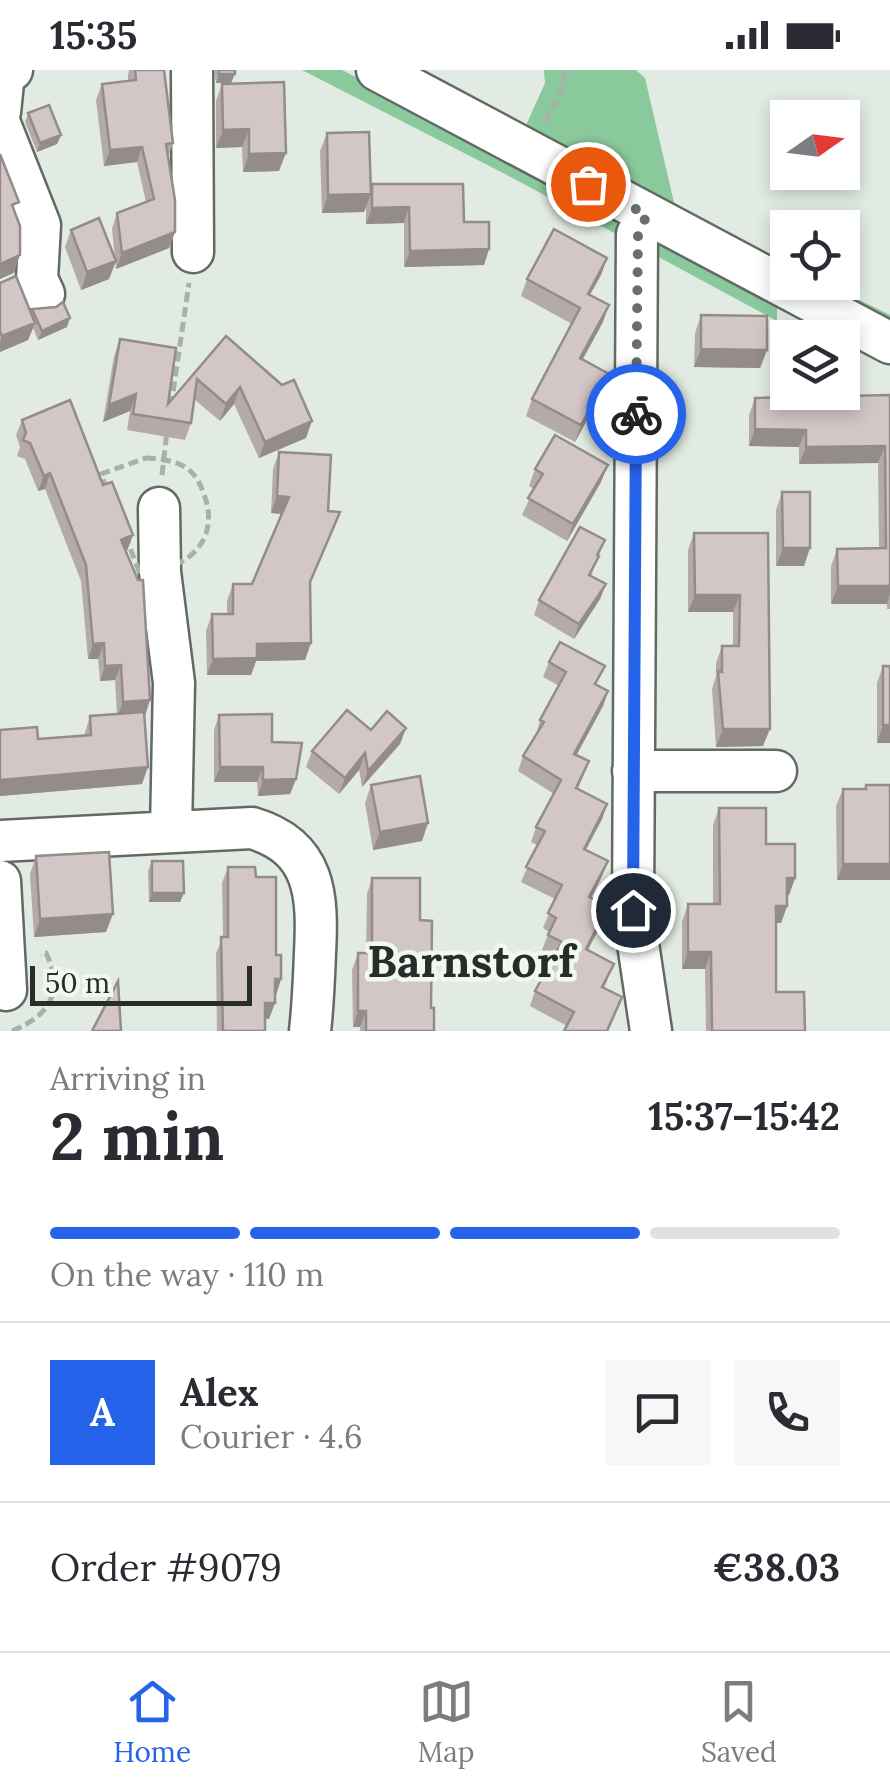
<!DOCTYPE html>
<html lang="en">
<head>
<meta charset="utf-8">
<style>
  :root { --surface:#fff; --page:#f7f7f7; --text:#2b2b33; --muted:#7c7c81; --line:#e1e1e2; --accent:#2563eb }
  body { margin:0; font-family:Lora,serif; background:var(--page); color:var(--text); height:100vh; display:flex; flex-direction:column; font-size:38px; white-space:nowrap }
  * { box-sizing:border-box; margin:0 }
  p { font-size:32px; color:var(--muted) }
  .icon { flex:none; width:55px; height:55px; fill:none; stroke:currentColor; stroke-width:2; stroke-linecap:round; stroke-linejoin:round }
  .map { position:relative; height:961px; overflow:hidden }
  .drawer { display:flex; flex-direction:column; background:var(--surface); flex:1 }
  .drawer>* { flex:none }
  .needle { width:65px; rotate:76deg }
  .buttons { position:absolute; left:770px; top:30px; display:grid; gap:20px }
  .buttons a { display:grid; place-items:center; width:90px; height:90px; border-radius:0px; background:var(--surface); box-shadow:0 5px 15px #0003; font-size:50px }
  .scale { position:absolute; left:30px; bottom:25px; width:222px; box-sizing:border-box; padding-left:10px; border:5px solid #292d2a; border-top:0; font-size:28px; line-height:35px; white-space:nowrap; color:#292d2a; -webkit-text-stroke:8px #eff8f1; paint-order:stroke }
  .pin { position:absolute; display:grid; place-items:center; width:85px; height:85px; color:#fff; margin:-42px; border:5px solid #fff; border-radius:50%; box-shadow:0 2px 10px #0007 }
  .courier { position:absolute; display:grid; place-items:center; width:100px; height:100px; margin:-50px; border:8px solid #2563eb; border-radius:50%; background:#fff; color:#222; box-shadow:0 2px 12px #0007 }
  .headline em { font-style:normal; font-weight:700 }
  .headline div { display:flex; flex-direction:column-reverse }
  .headline { display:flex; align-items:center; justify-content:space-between; height:170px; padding:0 50px }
  h1 { font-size:65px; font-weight:700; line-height:75px }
  .bar { display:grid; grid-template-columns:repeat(4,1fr); gap:15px 10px; align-content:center; height:120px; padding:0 50px }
  .bar i { height:12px; border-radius:8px; background:var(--line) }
  .bar .active { background:var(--accent) }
  .bar p { grid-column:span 4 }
  .line { display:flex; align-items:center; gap:25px; padding:0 50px; border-top:2px solid var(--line) }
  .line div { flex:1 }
  .round { display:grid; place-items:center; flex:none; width:105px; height:105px; border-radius:0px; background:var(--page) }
  .status { display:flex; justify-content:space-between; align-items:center; height:70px; padding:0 50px; background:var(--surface); direction:ltr }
  .status svg { height:28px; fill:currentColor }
  .dock { display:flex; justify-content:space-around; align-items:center; height:140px; border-top:2px solid var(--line); background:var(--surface); font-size:28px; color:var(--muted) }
  .dock a { display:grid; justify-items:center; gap:5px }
  .dock .active { color:var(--accent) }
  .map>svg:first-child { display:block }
  .green { fill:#8ac99b }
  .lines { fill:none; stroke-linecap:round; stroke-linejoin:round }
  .minor-casing { stroke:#626a63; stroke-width:45 }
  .path { stroke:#a8b0aa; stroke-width:5; stroke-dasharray:10 5; stroke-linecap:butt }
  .minor { stroke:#fff; stroke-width:40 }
  .wall { fill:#b5aaaa }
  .shaded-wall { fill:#948b8b }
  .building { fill:#d3c6c6; stroke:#948b8b; stroke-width:2.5 }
  .done { stroke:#69706b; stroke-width:10; stroke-dasharray:0 18 }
  .route { stroke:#2563eb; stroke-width:12 }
  .labels { text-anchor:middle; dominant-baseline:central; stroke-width:9; stroke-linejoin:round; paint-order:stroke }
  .district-label { font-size:45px; font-weight:bold; fill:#292d2a; stroke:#eff8f1 }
</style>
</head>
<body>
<div class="status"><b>15:35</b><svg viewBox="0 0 49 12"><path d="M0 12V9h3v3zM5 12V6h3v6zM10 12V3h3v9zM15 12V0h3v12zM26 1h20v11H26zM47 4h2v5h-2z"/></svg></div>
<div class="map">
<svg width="890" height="961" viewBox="0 0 890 961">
  <rect width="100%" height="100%" fill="#e1ebe3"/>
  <path class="green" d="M302,0h40l41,21 140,41 22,-49 -1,-13h92l9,8 30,129 112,57 1,18 37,1 65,32v35l-113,-54v25l-272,-147z"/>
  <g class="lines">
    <g class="minor-casing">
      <path id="minor" d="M192,0l1,182
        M377,0l513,273
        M0,42l4,-39 8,-3
        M0,54l40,101 -3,54 7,15
        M647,145l-10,19 -4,676 18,121
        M159,438l1,64 14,111 -3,148
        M633,701h143
        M0,771l252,-13c64,19 66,67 63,125 -1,26 -2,52 -5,78
        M0,811l6,109"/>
    </g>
    <path class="path" d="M545,52l16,-30 5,-22
      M171,336l18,-123
      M146,388c13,1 28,2 39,9 9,5 15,16 18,25 20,48 -17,81 -64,79l-38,-97z
      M162,405l5,-44
      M12,961c39,-16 52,-40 34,-78l-6,1"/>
    <use href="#minor" class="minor"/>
  </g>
  <path class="wall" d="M129,0h35l9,73 -5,14 7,75 -6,16 -53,21 -4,-40 5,-16 29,-11 -9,-40 -33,4 -8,-66 6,-16 26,-3v-6z
    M214,0h21l-4,13h-15z
    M222,14l57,87 -36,1 -1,-25 -26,1v-47z
    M28,43l33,22 -4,9 -20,8 -12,-30z
    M327,63l44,54 93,35 25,27 -5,16 -80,2v-44l-38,1v-17l-2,5 -42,1 -2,-62z
    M71,160l45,31 -7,18 -28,11 -16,-43z
    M607,188l-6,17 -11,20 13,27 -20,37 26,15 -6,17 -28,51 -49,-26 6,-17 40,-75 -51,-28 6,-17z
    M0,213l30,30 2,-4 35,18 -29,13 -5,-12 -5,12 -28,12z
    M701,245l66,35 -7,18 -66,-1 1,-34z
    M226,266l80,102 -47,20 -25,-54 -14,17 -26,-22 -3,24 -6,17 -58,-10 3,-19 -27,11 11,-66 6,-17 48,65z
    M890,325v214h-3v-5h-56v-38l6,-17 42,-1 -1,-85 -79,1v-17l-50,-1v-31l6,-17z
    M22,350l105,131 -2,1 19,164 -2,68 -142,12v-66l38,9 46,-3 6,-20 27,-2 -2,-34 -15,1 -2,-22h-10l-7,-78 -36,-92 -7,2 -13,-32 -8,-3 3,-9 -4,-12z
    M279,382l49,59 6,17 -24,56 -5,76 -49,1 -5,14h-44l-1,-44 6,-17h15v-13l6,-17h19l30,-70 -11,-1 2,-44z
    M535,399l66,13 -34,59 -45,-26 12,-26 -5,-3z
    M782,422l22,74h-28v-56z
    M694,463h74l-5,213 -47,1 -4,-58 4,-13v-13l6,-17h11v-34h-45v-62z
    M605,470l-14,36 15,8 -6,15 -26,40 -40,-24 5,-15z
    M549,592l59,29 -5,15 -27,49 13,6 -11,28 29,15 -5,15 -16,31 16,26 -11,22 12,23 -15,29 20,29 -4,9 18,9 -14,34h-44l3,-5 -37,-20 5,-15 19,-35 -12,-6 7,-18 -6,-4 12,-29 -34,-17 16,-37 -6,-3 5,-15 18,-33 -36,-23 5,-15 13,-21 4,-15 19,-34 -16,-9z
    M883,596h7v77h-13v-60z
    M219,645l53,27 24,37 -6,15 -32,2 -1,-14h-43v-52z
    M406,658l-6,16 -38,43 -3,-17 -20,24 -33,-27 6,-16 59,-21z
    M371,715l51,56 -49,9 -8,-47z
    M866,715h24l-53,95 -1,-74 7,-17h21z
    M719,738l47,36 29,34 -6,17h-2v11l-6,17h-5v69l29,39h-99l-1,-62h-23v-47l6,-18h25v-79z
    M36,786l70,76 -72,5 -4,-63z
    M152,791l32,32 -4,9h-31l-1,-31z
    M228,797l28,10 20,78 5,24 -12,40h-4v12h-48l-1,-78 7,-16 -1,-54z
    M372,808l48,42 14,111h-74v-4h-7l-1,-57 6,-17h8l1,-59z"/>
  <path class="shaded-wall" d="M219,4h16l-4,9h-15z
    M249,59l-7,18 -26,1 7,-18z
    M61,65l-4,9 -20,8 3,-9z
    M142,77l-5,15 -33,4 6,-16z
    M286,83l-7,18 -36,1 6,-18z
    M371,124l-7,18 -42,1 6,-18z
    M409,137l-5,16 -38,1 6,-16z
    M175,162l-6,16 -53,21 6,-16z
    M489,179l-5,16 -80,2 6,-16z
    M20,185l-6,18 -14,6v-15z
    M607,188l-6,17 -20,35 7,-16z
    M116,191l-7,18 -28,11 6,-18z
    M609,235l-6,17 -29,53 6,-17z
    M70,248l-3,9 -29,13 4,-9z
    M35,253l-7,17 -28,12v-9l2,-7z
    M701,279l66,1 -7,18 -66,-1z
    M609,304l-6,17 -28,51 6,-17z
    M240,317l-6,17 -14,17 6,-17z
    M136,324l-6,17 -27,11 6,-17z
    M312,351l-6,17 -47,20 6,-16z
    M755,359l51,1 -7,17 -50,-1z
    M885,376l-7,17 -79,1 7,-17z
    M608,395l-7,17 -34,59 6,-17z
    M50,403l-5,16 -7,2 6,-15z
    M277,426l12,1 -6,17 -12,-1z
    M133,465l-6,16 -12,5 6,-16z
    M783,478h27l-6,18h-28z
    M606,514l-6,15 -26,40 5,-15z
    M838,516h52v8l-3,10h-56z
    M695,525h45l-7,17h-45z
    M104,573l-6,16h-10l5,-15z
    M311,573l-6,17 -49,1 -5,14h-44l6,-16 44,-15z
    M121,595l-6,15 -15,1 5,-15z
    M608,621l-5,15 -34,63 5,-15z
    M150,630l-5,16 -28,1 6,-15z
    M883,655h7v18h-13z
    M406,658l-6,16 -38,43 6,-16z
    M723,659h47l-7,17 -47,1z
    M365,683l-6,17 -20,24 6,-16z
    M148,697l-6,17 -142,12v-16z
    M220,697h43l-6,15h-43z
    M296,709l-6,15 -32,2 5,-16z
    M607,734l-5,15 -24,45 6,-15z
    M428,753l-6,18 -49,9 7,-18z
    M608,791l-6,15 -18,36 5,-15z
    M843,794h47v16h-53z
    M787,808h8l-6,17h-8z
    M152,823h32l-4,9h-31z
    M608,836l-5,15 -23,43 6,-15z
    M776,836h11l-6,17h-11z
    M113,844l-7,18 -72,5 6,-18z
    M688,882h23l-6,17h-23z
    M275,909h6l-5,16z
    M265,933h10l-6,16h-9z
    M358,941h8l-6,16h-7z"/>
  <path class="building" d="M135,0h29l9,73 -7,1 9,56v32l-53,21 -5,-40 37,-14 -12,-52 -32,3 -8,-66 34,-4z
    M219,0h16v4h-16z
    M284,12l2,71 -37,1v-25l-26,1 -1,-46z
    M49,35l12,30 -21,8 -12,-30z
    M369,62l2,62 -43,1 -1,-62z
    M0,84l19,48 -7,3 8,21v29l-20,9z
    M372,114h91l1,38h25v27l-79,2 -1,-44 -37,1z
    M99,148l17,43 -29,11 -16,-42z
    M554,159l53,29 -19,36 21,11 -29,53 29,16 -28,51 -49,-26 48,-91 -53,-29z
    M16,206l19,47 -33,13 -2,-5v-48z
    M63,232l7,16 -28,13 -10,-22 24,-2z
    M701,245l66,1v34l-66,-1z
    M226,266l56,49 12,-5 18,41 -47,21 -25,-55 -14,17 -29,-25 -6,44 -58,-9 3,-20 -27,11 11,-66 56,9 -8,56z
    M890,325v191h-52l-1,-37 49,-1 -1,-102 -79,1v-17l-51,-1v-31z
    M70,330l33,85 9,-3 21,53 -12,5 17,40h5l7,120 -27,2 -2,-37 -16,1 -1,-23 -11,1 -7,-79 -36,-92 -6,3 -14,-33 -7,-3 3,-7 -4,-13z
    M555,365l53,30 -35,59 -45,-26 15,-24 -8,-5z
    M279,382l52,3 -3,56 12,1 -30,70 1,61 -54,1v14l-44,1 -1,-45h21v-30h19l37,-87 -12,-1z
    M782,422h28v56h-27z
    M580,457l25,13 -8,15 2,1 -10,19 17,9 -27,40 -40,-24z
    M694,463h74l2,196h-47l-5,-58 4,1v-26h17l1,-51h-45z
    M560,572l45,24 -10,18 13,7 -34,63 15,7 -13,27 31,16 -23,45 24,12 -19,36 19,9 -22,43 28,15 -12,23 20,10 -15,34h-43l10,-19 -39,-21 27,-49 -14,-7 8,-17 -8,-5 14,-28 -36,-18 19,-36 -9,-4 25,-47 -38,-24 21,-34 -4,-2 26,-48 -17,-10z
    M883,596h7v59h-7z
    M347,640l24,20 16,-19 19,17 -38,43 -3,-18 -20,25 -33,-27z
    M144,642l4,55 -148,13v-50l37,-3 1,12 53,-4 -1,-19z
    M272,644v28l30,1 -6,36 -33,1v-13h-43l-1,-52z
    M420,706l8,47 -48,9 -9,-47z
    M866,715h24v79h-47v-75h23z
    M719,738h47v36h29v34h-8v28h-11v86h28l1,39h-93l-1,-79h-23v-48h32z
    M109,782l4,62 -73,5 -4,-63z
    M152,791h31l1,32h-32z
    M228,797h27l1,10h20v78h5v24h-6v24h-10v28h-42l-2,-94h7z
    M372,808h48v42l12,1 -1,87h3v23h-68v-20h-8v-58h14z
    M118,911l3,50h-29z"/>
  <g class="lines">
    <path class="done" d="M588,114l59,31 -9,19 -2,180"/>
    <path class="route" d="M633,840l3,-496"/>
  </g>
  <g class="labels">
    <g class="district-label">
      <text x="471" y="890">Barnstorf</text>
    </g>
  </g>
</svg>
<div class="buttons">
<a><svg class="needle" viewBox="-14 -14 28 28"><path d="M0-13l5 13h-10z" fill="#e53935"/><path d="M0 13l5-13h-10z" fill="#7c7c81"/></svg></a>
<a><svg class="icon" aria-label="locate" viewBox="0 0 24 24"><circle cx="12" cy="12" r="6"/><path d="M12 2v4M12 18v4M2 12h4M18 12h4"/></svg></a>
<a><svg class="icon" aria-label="layers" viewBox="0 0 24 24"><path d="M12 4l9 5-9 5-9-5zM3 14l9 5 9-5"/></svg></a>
</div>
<div class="scale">50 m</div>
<div class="pin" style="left:588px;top:114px;background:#ea580c"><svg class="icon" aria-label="bag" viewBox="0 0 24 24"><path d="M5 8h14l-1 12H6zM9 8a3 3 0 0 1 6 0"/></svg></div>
<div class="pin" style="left:633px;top:840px;background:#1f2937"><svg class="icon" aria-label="home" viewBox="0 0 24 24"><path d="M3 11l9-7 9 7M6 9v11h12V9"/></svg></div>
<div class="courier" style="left:636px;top:344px"><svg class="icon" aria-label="bike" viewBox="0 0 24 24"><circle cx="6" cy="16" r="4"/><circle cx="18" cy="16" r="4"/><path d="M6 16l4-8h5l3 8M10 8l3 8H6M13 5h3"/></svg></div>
</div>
<section class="drawer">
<div class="headline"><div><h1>2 min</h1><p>Arriving in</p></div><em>15:37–15:42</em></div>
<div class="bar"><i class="active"></i><i class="active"></i><i class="active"></i><i></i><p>On the way · 110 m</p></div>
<div class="line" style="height:180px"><b class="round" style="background:var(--accent);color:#fff">A</b><div><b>Alex</b><p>Courier · 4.6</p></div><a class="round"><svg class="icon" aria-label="chat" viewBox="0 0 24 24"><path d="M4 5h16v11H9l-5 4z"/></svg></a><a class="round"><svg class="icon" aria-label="phone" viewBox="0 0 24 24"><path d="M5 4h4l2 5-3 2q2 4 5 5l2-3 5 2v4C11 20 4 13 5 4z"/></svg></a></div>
<div class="line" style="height:130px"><div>Order #9079</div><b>€38.03</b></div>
</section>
<nav class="dock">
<a class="active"><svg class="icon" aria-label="home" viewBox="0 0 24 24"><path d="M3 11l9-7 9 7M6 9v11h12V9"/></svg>Home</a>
<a><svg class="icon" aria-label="map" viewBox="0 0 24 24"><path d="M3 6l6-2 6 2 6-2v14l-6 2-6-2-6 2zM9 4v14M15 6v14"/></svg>Map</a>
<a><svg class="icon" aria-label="saved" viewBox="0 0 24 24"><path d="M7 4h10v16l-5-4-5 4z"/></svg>Saved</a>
</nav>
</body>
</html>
